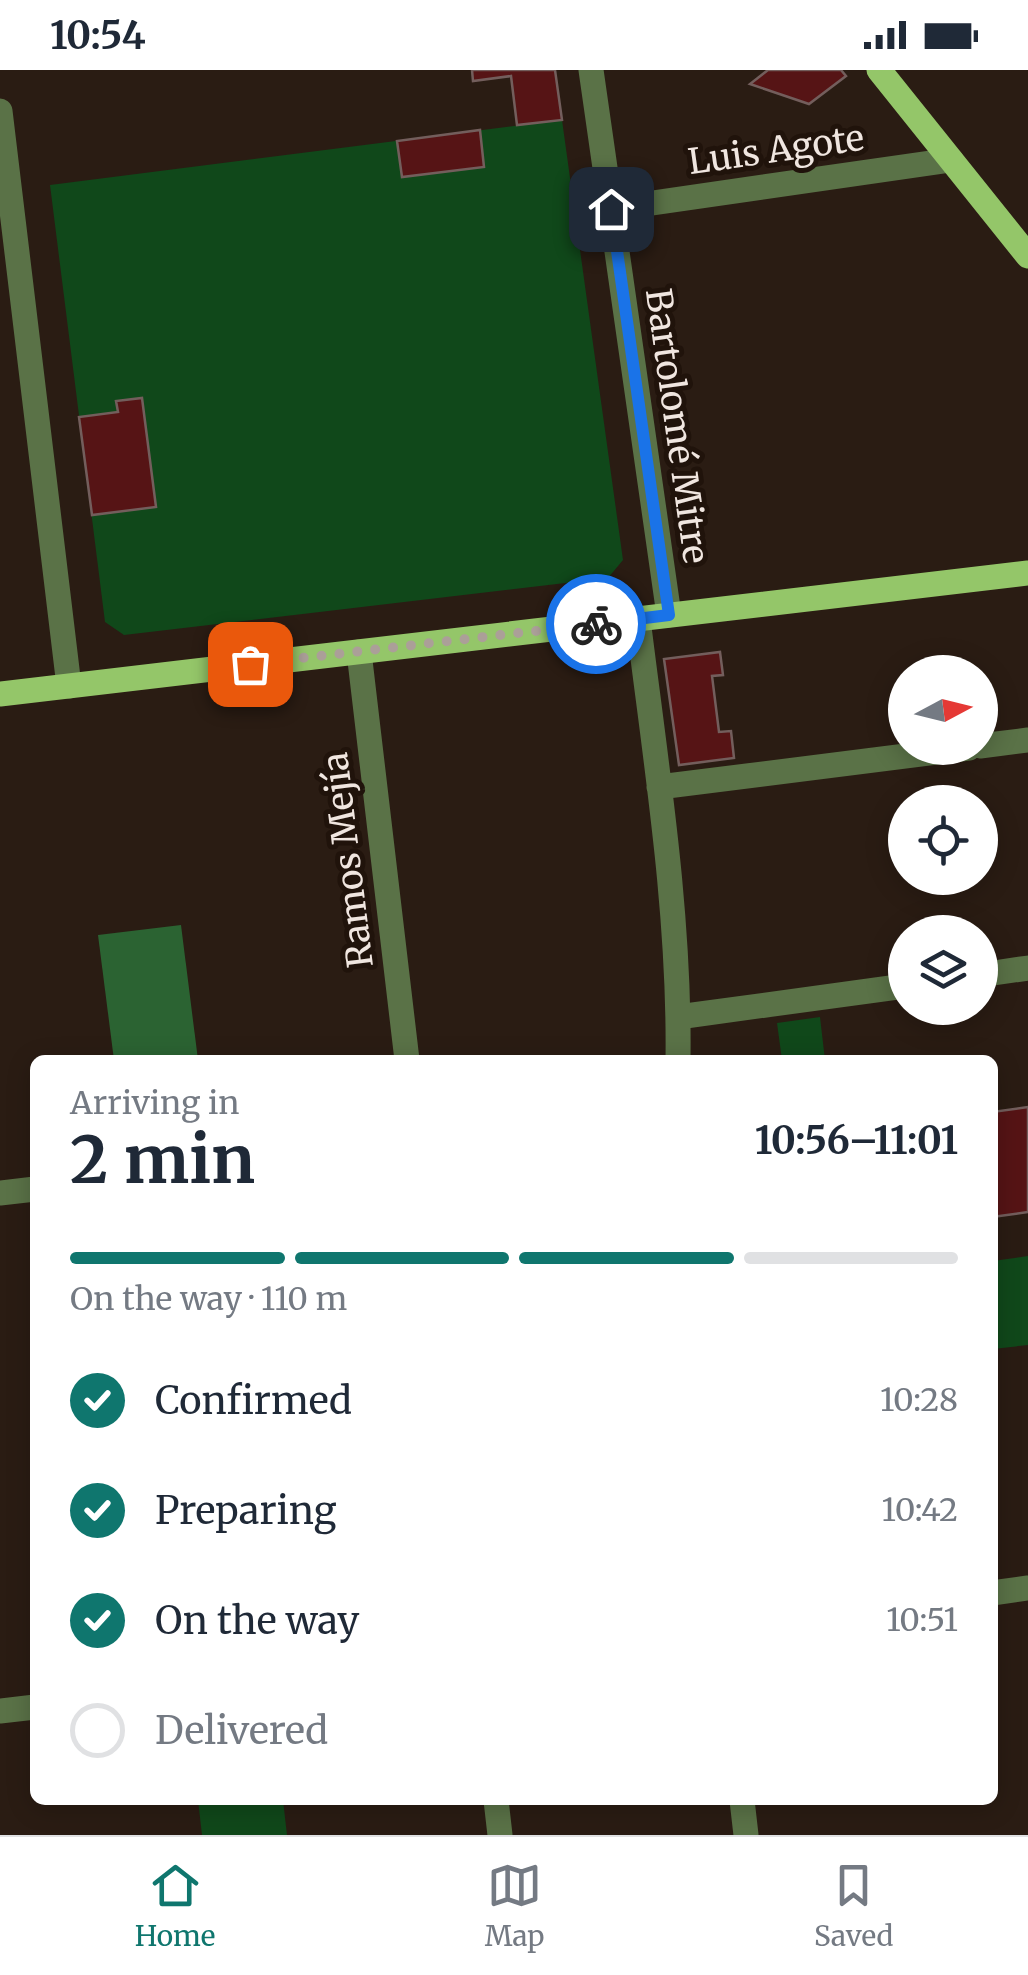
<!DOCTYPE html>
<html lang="en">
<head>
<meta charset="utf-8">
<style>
  :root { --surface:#fff; --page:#f2f2f3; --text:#1f2937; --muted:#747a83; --line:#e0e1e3; --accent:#0f766e }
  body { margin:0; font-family:Merriweather,serif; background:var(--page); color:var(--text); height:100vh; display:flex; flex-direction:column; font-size:38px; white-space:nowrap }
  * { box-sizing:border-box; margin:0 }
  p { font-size:32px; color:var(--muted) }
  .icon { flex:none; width:55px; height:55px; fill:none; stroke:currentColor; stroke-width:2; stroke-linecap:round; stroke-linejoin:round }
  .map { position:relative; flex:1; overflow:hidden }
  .panel { position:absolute; left:30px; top:985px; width:968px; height:750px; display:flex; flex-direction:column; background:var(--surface); border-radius:15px; box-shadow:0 5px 25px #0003 }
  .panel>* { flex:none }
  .needle { width:65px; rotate:83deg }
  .buttons { position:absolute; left:888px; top:585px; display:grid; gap:20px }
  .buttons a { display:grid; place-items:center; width:110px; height:110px; border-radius:50%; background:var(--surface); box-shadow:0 5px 25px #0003; font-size:50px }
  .pin { position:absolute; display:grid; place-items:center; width:85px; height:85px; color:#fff; margin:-42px; border-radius:20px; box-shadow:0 5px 15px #0006 }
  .courier { position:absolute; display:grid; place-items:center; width:100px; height:100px; margin:-50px; border:8px solid #1a73e8; border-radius:50%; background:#fff; color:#222; box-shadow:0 2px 12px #0007 }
  .summary em { font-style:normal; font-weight:700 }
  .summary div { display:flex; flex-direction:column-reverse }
  .summary { display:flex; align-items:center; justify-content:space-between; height:170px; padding:0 40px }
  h1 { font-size:65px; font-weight:700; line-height:75px }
  .bar { display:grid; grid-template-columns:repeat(4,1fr); gap:15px 10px; align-content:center; height:120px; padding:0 40px }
  .bar i { height:12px; border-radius:8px; background:var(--line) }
  .bar .on { background:var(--accent) }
  .bar p { grid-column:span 4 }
  ol { padding:0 40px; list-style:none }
  li { display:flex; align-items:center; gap:30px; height:110px }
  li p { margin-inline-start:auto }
  li .icon { padding:10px; border-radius:50%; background:var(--accent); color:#fff; stroke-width:4 }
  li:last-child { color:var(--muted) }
  li i { width:55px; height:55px; border:5px solid var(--line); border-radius:50% }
  .status { display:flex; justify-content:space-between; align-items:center; height:70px; padding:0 50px; background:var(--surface); direction:ltr }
  .status svg { height:28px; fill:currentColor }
  .menu { display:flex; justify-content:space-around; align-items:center; height:140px; border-top:2px solid var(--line); background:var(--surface); font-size:28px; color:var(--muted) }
  .menu a { display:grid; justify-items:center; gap:5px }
  .menu .on { color:var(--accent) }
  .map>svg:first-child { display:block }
  .green { fill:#10481a }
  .forest { fill:#2b6332 }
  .building { fill:#561415; stroke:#735e5c; stroke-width:2.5 }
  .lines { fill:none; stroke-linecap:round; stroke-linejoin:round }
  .minor { stroke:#5a7247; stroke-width:25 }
  .major { stroke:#94c669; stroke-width:25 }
  .done { stroke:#ab9f98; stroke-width:10; stroke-dasharray:0 18 }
  .route { stroke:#1a73e8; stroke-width:12 }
  .labels { text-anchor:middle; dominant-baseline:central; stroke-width:10; stroke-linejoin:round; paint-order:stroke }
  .street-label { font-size:35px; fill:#f0e6e0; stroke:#20130b }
</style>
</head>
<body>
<div class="status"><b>10:54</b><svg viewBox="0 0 49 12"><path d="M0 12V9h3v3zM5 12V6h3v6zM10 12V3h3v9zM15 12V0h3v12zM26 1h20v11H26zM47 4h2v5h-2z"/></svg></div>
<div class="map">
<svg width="1028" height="1765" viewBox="0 0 1028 1765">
  <rect width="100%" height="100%" fill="#2a1c13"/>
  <path class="green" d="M562,50l61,440 -15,18 -484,57 -19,-13 -55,-437z
    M820,947l5,43h-43l-5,-37z
    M1028,1186v89l-35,4v-88z
    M198,1730h85l4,35h-85z"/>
  <path class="forest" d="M181,855l17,135h-84l-16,-125z"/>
  <path class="building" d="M472,0h83l7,50 -45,5 -6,-49 -38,5z
    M768,0h73l5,6 -37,28 -59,-20z
    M480,60l4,37 -82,10 -5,-36z
    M142,328l14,109 -64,8 -13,-98 39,-5 -2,-11z
    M720,582l3,23 -11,1 7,56 12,-1 3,27 -55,7 -15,-106z
    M1028,1037v105l-36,5v-105z"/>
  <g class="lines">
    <path class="minor" d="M591,0l78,545
      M0,41l69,575
      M611,139l340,-49
      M638,549c18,146 42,293 40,441
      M359,582l48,408
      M980,676l48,-6
      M659,717l310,-39
      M980,905l48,-7
      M678,947l227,-31
      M0,1123l35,-4
      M992,1523l36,-5
      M0,1641l35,-4
      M496,1730l4,35
      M742,1730l4,35"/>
    <path class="major" d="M879,0l149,186
      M0,624l1028,-121"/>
  </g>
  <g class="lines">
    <path class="done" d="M250,594l346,-40"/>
    <path class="route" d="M596,554l73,-9 -58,-406"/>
  </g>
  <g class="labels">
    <g class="street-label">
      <text transform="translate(776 80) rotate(-8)">Luis Agote</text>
      <text transform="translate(677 356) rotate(82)">Bartolomé Mitre</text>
      <text transform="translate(348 790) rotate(-97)">Ramos Mejía</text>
    </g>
  </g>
</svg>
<div class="buttons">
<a><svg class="needle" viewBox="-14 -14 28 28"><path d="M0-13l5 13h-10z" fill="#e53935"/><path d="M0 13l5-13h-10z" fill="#747a83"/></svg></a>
<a><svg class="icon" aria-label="locate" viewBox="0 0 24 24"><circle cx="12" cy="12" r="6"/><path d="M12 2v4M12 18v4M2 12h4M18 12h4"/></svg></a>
<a><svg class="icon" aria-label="layers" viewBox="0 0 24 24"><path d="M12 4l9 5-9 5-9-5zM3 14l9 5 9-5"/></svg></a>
</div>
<div class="pin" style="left:250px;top:594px;background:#ea580c"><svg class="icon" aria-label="bag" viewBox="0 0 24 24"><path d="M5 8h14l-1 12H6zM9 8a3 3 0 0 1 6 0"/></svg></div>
<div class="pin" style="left:611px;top:139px;background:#1f2937"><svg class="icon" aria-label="home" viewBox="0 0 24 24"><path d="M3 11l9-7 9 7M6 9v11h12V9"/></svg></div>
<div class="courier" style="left:596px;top:554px"><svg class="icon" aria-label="bike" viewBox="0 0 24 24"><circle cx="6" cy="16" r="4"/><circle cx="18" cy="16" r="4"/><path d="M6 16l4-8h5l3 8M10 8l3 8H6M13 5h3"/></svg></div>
<section class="panel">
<div class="summary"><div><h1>2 min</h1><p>Arriving in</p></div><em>10:56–11:01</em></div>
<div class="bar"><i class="on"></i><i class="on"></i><i class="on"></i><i></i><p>On the way · 110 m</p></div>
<ol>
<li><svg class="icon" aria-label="check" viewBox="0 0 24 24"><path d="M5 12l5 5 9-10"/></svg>Confirmed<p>10:28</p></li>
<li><svg class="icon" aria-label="check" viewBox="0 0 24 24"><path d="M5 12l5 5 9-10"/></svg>Preparing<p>10:42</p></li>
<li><svg class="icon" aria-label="check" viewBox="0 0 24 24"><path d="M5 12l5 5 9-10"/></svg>On the way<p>10:51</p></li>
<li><i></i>Delivered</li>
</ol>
</section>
</div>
<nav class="menu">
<a class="on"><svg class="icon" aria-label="home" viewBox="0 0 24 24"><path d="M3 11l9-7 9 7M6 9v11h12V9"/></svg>Home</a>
<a><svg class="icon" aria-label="map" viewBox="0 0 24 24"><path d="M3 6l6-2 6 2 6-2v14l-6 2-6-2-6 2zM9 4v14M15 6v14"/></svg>Map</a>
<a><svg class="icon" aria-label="saved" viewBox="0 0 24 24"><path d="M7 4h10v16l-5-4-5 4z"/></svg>Saved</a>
</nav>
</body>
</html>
